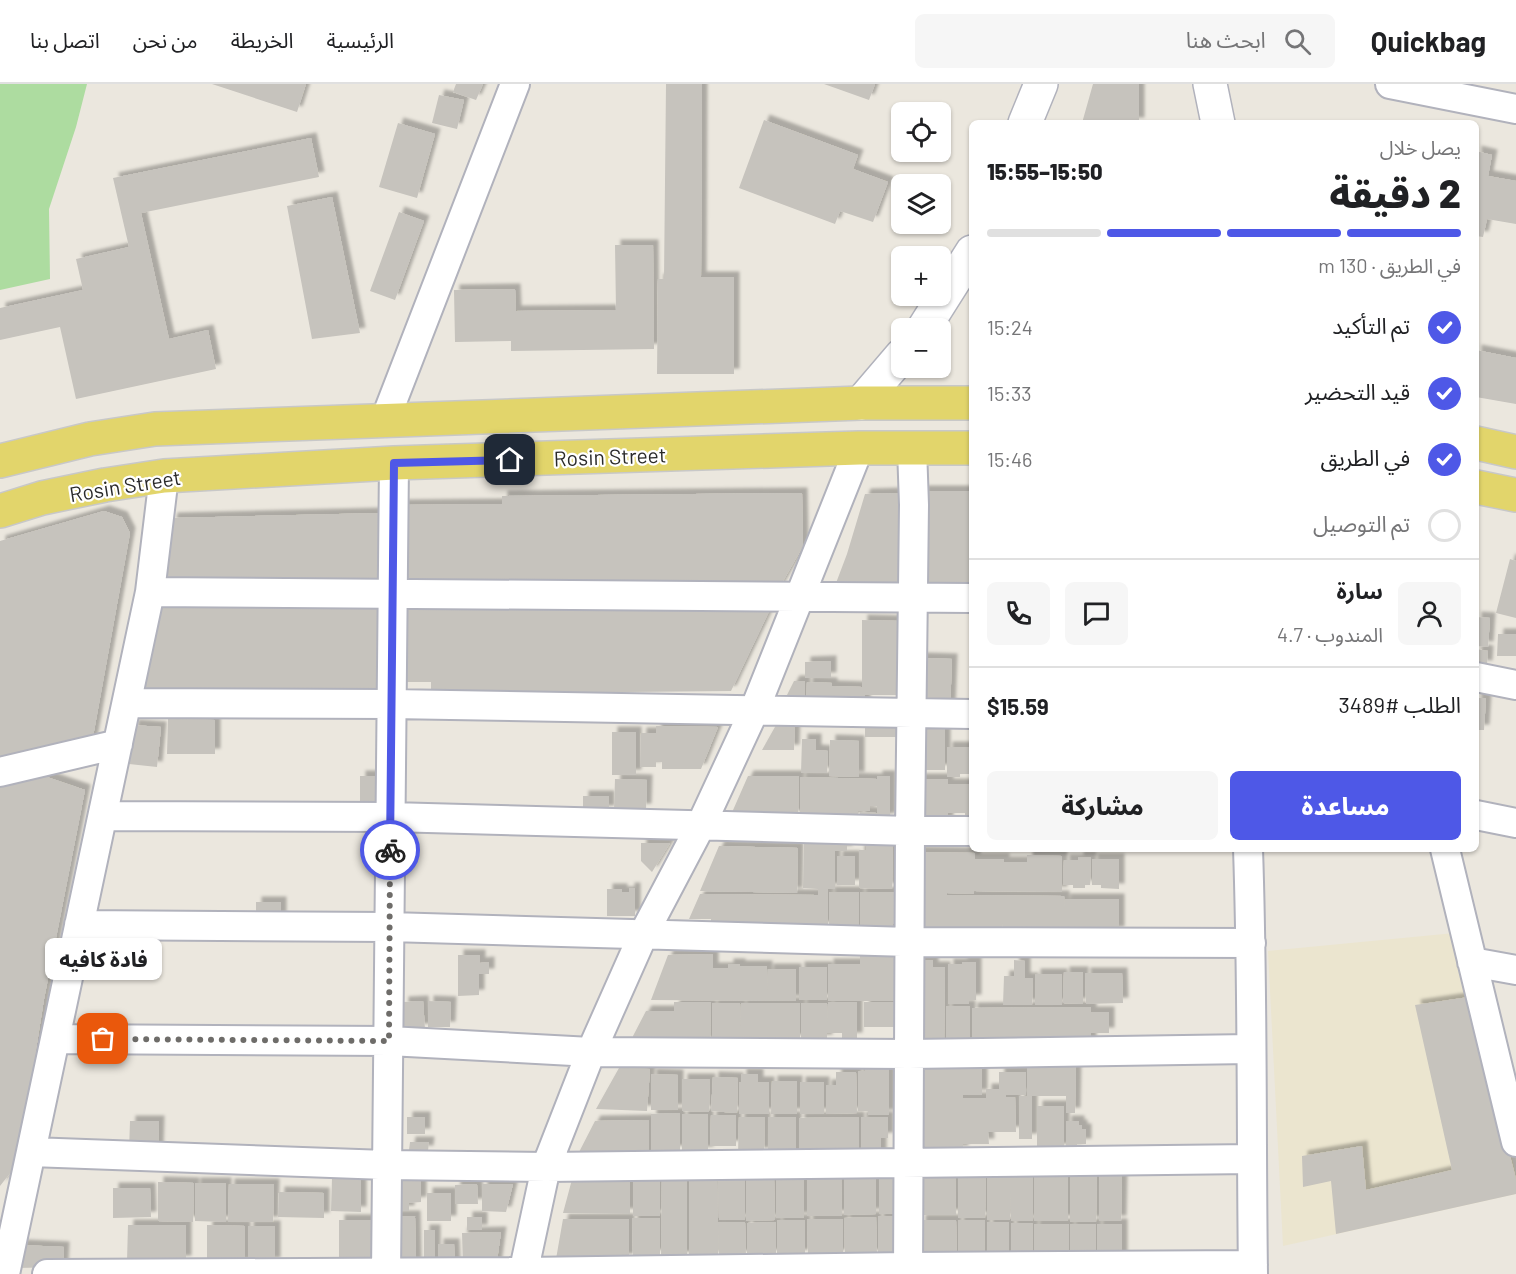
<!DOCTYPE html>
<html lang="ar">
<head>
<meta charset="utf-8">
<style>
  :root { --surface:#fff; --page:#f6f6f6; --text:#202124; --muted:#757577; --line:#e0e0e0; --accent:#4e58e7 }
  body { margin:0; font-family:Barlow,"Noto Sans Arabic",sans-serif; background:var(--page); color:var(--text); direction:rtl; height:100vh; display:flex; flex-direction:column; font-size:22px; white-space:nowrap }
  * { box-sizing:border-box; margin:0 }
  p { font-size:20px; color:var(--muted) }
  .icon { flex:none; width:33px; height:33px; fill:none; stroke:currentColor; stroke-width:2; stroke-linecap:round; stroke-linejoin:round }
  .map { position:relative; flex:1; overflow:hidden; direction:ltr }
  .drawer { position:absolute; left:969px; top:36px; width:510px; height:732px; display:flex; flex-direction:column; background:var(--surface); border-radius:9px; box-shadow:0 2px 4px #0004; direction:rtl }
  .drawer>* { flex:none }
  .tools { position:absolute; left:891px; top:18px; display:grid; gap:12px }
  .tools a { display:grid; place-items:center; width:60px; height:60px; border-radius:9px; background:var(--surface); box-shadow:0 2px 4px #0004; font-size:30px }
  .pin { position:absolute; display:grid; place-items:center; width:51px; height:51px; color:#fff; margin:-26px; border-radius:12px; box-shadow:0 3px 9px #0006 }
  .courier { position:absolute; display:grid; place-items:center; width:60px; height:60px; margin:-30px; border:4px solid #4e58e7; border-radius:50%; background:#fff; color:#222; box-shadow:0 2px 8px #0007 }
  .bubble { position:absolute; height:42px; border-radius:9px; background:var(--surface); box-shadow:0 2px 4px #0004; font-size:20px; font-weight:800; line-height:42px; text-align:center; direction:rtl }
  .headline em { font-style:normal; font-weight:800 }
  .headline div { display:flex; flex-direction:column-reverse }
  .headline { display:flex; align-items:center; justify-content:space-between; height:102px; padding:0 18px }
  h1 { font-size:39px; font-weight:800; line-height:45px }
  .bar { display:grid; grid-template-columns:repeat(4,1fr); gap:9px 6px; align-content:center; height:72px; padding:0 18px }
  .bar i { height:8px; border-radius:4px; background:var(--line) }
  .bar .current { background:var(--accent) }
  .bar p { grid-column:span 4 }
  .line { display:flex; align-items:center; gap:15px; padding:0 18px; border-top:2px solid var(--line) }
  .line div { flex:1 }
  .round { display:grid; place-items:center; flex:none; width:63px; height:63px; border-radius:9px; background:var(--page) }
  ol { padding:0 18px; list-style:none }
  li { display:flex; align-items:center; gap:18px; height:66px }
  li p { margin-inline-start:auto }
  li .icon { padding:6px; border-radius:50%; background:var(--accent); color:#fff; stroke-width:4 }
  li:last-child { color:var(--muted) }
  li i { width:33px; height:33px; border:3px solid var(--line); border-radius:50% }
  .action { display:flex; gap:12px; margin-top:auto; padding:12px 18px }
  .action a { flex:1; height:69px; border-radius:9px; background:var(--accent); color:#fff; font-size:24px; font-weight:800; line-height:69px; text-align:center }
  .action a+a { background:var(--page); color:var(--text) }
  header { display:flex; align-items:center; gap:36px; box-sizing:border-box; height:84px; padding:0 30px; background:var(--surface); border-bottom:2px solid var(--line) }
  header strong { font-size:28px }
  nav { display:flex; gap:33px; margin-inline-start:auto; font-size:21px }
  .search { width:420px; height:54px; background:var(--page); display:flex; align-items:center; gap:15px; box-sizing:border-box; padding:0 21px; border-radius:9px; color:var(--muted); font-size:22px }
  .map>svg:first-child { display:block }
  .education { fill:#ebe5cf }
  .green { fill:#addca0 }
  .building { fill:#c6c3bd; filter:url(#shadow) }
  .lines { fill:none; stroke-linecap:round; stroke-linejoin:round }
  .street-casing { stroke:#b1b2bc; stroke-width:32 }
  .secondary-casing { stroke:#b1b2bc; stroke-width:36 }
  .primary-casing { stroke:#c8c8c8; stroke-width:36 }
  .street { stroke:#fff; stroke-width:28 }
  .secondary { stroke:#fff; stroke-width:33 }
  .primary { stroke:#e2d56b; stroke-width:33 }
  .done { stroke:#6e6c69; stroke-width:6; stroke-dasharray:0 10.8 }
  .route { stroke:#4e58e7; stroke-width:8 }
  .labels { text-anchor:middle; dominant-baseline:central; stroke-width:4.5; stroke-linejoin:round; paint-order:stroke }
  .street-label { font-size:21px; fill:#2a2a2a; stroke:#fff }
</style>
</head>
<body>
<header>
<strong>Quickbag</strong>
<div class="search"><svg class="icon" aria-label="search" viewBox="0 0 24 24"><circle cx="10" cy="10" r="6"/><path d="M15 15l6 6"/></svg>ابحث هنا</div>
<nav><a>الرئيسية</a><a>الخريطة</a><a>من نحن</a><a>اتصل بنا</a></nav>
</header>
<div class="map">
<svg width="1516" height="1190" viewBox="0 0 1516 1190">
  <defs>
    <filter id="shadow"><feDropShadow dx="5.5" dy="-5.5" stdDeviation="1.5" flood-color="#0004"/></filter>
  </defs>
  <rect width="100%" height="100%" fill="#ebe7de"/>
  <path class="education" d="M1465,848l51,244v18l-233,52 -15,-295z"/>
  <path class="green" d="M0,0h87l-11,43 -27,82 1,70 -50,11z"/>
  <path class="building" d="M212,0h94l-9,28z
    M456,0h27l-7,16 -23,-8z
    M666,0h36l-1,193h33v97h-77l1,-95h6z
    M824,0h51l-6,16z
    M1093,0h46v39h-57z
    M439,11l25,5 -7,29 -25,-6z
    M764,36l94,35 -5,14 35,13 -15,40 -33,-11 -5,13 -96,-36z
    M398,39l37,11 -18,64 -38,-11z
    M311,54l8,39 -178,36 28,126 39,-9 8,39 -140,30 -16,-72 -60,13v-32l83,-18 -7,-31 53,-12 -16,-69z
    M1476,67l16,4 -4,21 28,5v43l-29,-5 -4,18 -7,-1z
    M332,113l28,136 -48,6 -25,-133z
    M399,128l25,9 -29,79 -25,-9z
    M615,161h38l1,104 -143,2v-10l-56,1 -1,-52 61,-1 1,22 100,-1z
    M1476,266l40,8v46l-40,-7z
    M922,407h50v103h-51z
    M802,409l1,53 -24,42 -381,3v-86l104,-1v-8z
    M901,409l-1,98h-67l14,-37 18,-60z
    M104,427l18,6 8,16 -38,209 -92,17v-218z
    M382,429l-2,73 -218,-1 10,-67z
    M1510,475l6,2v57l-20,-5z
    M159,519l220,4 -2,83h-238z
    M772,521l-41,86 -300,3v-12h-28l-1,-74z
    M1476,533l14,1 -2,29 -12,-1z
    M862,536l37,1 -1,74h-33v9l-59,4 1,-26 25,1v3l30,1z
    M1498,550h18v22h-19z
    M1476,565l12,2 -1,15 -11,-1z
    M920,574l32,1 -2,52 -32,-2z
    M831,577v17h-26v-16z
    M794,597h11v28h-25z
    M1476,614h10l-2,32h-8z
    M865,632h35v21h-35z
    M780,634h15l-1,32h-32z
    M168,635l47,1v34h-48z
    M133,641l28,2 -4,40 -28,-3z
    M656,642l62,1 -17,42h-39v-7h-6v5h-16l1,-34h15z
    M919,644h26v42h-26z
    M612,648h24v43h-24z
    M802,655h14v11l12,1 -1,22h-26z
    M830,656l29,1v36l-30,-1z
    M947,663h25v27h-12v3h-13z
    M41,691l44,15 -41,209 -26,164 -18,23v-399z
    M360,692h16v39h-16z
    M748,692h51l-1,40 -68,1z
    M877,692h13v42l-31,6 1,-12 17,1v-7h-7v5h-12v7h-10v-4h-17v2h-31v-39l77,2z
    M615,695l32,1 -1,29h-32z
    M917,695h31v5h24v36h-7v-7h-17v9l-32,3z
    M583,712h26v15h-26z
    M804,750h43v17h-12v38h-7v38h-17v-3h-9v8l-91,-4v-9h-22l11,-25 118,1v-6l-15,-1z
    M641,759h29l-18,29 -11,-11z
    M866,759h27l-1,46 -33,-1v-38h7z
    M719,762l79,2 -1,45 -97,-2z
    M917,768l58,1v6h29v3h23v-7l35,1v36l-88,-1v3l-27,-1v2l117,1 1,13v-10h54v33l-116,5 -1,-15v10h-86z
    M837,772h18v29h-18z
    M1078,773h13l-1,28h-5v3h-12v-3h-10l1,-25h14z
    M1092,775h27v30l-18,-1v-3h-9z
    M629,804h6v28h-28v-27h15v3h7z
    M829,808h30v42h-30z
    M860,808h35v32h-2v9l-33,-6z
    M256,818h25v16h-25z
    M713,870v14h15v-4h12v2h27v24l1,-21h28v32l-145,-1 17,-45z
    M458,871h22v8l9,-1v12h-10v21l-21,1z
    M860,871h34v46h-66v-37h32z
    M916,876h17v7h12l-1,83h-29z
    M1014,876l11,1v17h8l-1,27h-29l1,-29h10z
    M962,878h14v38h-7v4h-21v-40h14z
    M799,883h28v33h-28z
    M1064,888h19v32l-20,-1z
    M1085,889h37l1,30 -37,1z
    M1035,890h27v31h-27z
    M1469,913l47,182v15l-180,40 -5,-53 -28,6 -1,-31 60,-10 4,44 86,-20 -37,-165z
    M423,917l2,28h-22v-27z
    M428,917l23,1 -1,25h-22z
    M674,918h37l-1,41h-77v-7l13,-25h28z
    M828,918h29v36h-15v-5h-15v7h-26v-37h26l1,20z
    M864,918h34v25h-34z
    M712,919h28v23l1,-23h59v37h-88z
    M946,922h24v42h-24z
    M1091,923v5h18v21h-18v14l-119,-7v-32z
    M1076,975l-1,54h-9v-17h-34v43h-13v-43h8v-32z
    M889,979v52h-21v-4h-10v-40h7v-3z
    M918,981h64v30h-19v3h23v-9h13v-17h27v23h-20v2h9l1,35h-28l1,12h-26v7h-45z
    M619,984l31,1 -3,42 -51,-2z
    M836,988h20l1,41 -31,1v-29h10z
    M651,990l27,1v35h-27z
    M741,990h17v8h11v32h-30v-32h2z
    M713,993l25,1 -1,35 -26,-2z
    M682,995h28l-1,33 -27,-1z
    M772,997h25v33h-26z
    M800,998h24v32h-24z
    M1037,1022h27v43h-27z
    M680,1029v38h-29v-37z
    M682,1030h26v38h-26z
    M711,1031h25v31h-26z
    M407,1033h18v17h-18z
    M739,1033h26l-1,36h-26z
    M768,1033h28v43h-28z
    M859,1033v39h-60v-38z
    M861,1033h27v21h-7v18h-20z
    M649,1036v43l-73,-5 19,-37z
    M130,1037h29l-1,30h-29z
    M1066,1037h13v4h3v4h4v15h-9v5h-11z
    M410,1058h19l-1,9 -19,-1z
    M958,1082h28l-1,52h-27z
    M919,1083h36l1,48h-36z
    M987,1084l46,4v49h-22v-31l-1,30h-23z
    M879,1087h20v43h-20z
    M574,1088l56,1v41l-67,-1z
    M1034,1088h34v49h-34z
    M804,1089v45h-28v-44z
    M841,1089l1,43h-35v-42z
    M844,1089h32v41l-32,1z
    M1070,1089h27l-1,49h-26z
    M1099,1089l23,1 -1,47h-22z
    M633,1090h27v42h-27z
    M662,1090h25v83h-26z
    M401,1093l20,3v22l-12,1v8h-12z
    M689,1093h28l1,45h27l1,34h-27l-1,-31v32h-29z
    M718,1093h27v43h-26z
    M746,1093h28l1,43 -29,1z
    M332,1094l29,1v33l-30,-1z
    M158,1098l36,1 -1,39 -35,-1z
    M195,1099h31v39l-31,-1z
    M229,1100h45l-1,38h-45z
    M477,1100l1,20h-23v-19z
    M482,1100h31l-7,28 -24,-1z
    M113,1104h37l1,29 -38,1z
    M279,1108l45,1v25l-46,-1z
    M427,1109h24v28h-24z
    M393,1132h22l1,48h-23z
    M878,1132h22v36h-22z
    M467,1133h15v13h-15z
    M876,1133l1,38h-32l-1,-37z
    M632,1134h28v37h-27z
    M563,1135h66v40h-73z
    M807,1135h36v36l-35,1z
    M339,1136h36v40h-36z
    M777,1136h28v35h-28z
    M920,1136h36l1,43 -36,1z
    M958,1136h27l-1,45 -26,-1z
    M776,1138v33h-29v-32z
    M987,1138h22v42h-22z
    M1011,1139h22l-1,42h-21z
    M1034,1140h35v41h-35z
    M1070,1140h26l-1,41h-25z
    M1097,1140h25v41l-25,-1z
    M128,1141h58v36h-59z
    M207,1141l38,1v38h-38z
    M248,1142h27v37h-27z
    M424,1146h11v38h-11z
    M501,1148l-5,36 -33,-1 -1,-34z
    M438,1160h16l1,23 -17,1z
    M21,1161l43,2 -1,20 -46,1z"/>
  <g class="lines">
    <g class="street-casing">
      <path id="street" d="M1390,0l126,25
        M385,336l130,-336
        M150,508l822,6
        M1476,593l40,8
        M127,619l264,1 581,10
        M0,688l118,-28
        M1476,731l40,8
        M103,732l288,1 519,14h62
        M1248,765c5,142 3,283 5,425
        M1445,765l71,293
        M79,841l311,2 520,15 341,1
        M1472,878l44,8
        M55,955l334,2 202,11 318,2 341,-5
        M31,1068l355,13 160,2 706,-8
        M5,1190l145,-682 14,-116
        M47,1190l476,-2 385,-5 345,-2
        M386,1190l8,-811
        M523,1190l23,-107 45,-115 52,-117 58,-110 53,-114 105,-263
        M908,1190l2,-443 4,-326 -2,-57"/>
    </g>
    <g class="secondary-casing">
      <path id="secondary" d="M1210,0l8,39
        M1025,39l16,-39
        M924,244l48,-76
        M861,319l41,-48"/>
    </g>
    <g class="primary-casing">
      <path id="primary" d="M1476,359l40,9
        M0,377l90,-22 65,-10 706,-26h111
        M1476,403l40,8
        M0,427l42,-13 63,-13 59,-9 230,-13 465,-15h113"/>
    </g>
    <use href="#street" class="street"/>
    <use href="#secondary" class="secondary"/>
    <use href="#primary" class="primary"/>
  </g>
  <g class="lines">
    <path class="done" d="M103,955l286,2 1,-191"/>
    <path class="route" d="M390,766l4,-387 116,-3"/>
  </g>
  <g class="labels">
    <g class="street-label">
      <text transform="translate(610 372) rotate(-2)">Rosin Street</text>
      <text transform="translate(125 401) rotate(-9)">Rosin Street</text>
    </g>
  </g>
</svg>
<div class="tools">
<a><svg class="icon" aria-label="locate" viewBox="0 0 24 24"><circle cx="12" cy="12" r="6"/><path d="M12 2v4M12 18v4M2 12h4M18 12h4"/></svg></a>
<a><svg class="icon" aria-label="layers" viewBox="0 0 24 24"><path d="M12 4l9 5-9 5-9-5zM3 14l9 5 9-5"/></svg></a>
<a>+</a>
<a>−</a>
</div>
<div class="pin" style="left:103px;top:955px;background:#ea580c"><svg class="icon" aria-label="bag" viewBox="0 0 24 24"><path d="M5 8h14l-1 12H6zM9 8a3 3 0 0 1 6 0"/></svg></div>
<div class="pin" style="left:510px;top:376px;background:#1f2937"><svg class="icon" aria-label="home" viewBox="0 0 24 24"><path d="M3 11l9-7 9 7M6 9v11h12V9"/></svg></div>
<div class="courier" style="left:390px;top:766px"><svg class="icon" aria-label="bike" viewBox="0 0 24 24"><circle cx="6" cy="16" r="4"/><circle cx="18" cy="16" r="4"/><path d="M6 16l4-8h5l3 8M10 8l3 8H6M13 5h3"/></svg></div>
<div class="bubble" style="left:45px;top:854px;width:117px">فادة كافيه</div>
<section class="drawer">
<div class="headline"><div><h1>2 دقيقة</h1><p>يصل خلال</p></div><em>15:50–15:55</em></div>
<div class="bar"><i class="current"></i><i class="current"></i><i class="current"></i><i></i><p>في الطريق · 130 m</p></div>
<ol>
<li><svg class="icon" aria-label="check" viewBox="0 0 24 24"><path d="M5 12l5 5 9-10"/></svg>تم التأكيد<p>15:24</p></li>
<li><svg class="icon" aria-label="check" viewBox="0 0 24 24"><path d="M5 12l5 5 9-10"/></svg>قيد التحضير<p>15:33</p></li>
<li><svg class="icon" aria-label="check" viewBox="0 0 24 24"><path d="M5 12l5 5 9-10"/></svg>في الطريق<p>15:46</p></li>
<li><i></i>تم التوصيل</li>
</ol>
<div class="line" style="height:108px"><a class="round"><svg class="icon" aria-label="person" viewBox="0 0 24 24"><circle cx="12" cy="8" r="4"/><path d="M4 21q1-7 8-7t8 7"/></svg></a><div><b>سارة</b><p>المندوب · 4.7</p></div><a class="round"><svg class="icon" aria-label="chat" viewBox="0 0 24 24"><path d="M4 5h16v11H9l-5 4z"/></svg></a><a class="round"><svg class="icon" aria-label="phone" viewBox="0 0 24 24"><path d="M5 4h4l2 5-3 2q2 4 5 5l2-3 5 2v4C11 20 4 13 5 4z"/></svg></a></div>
<div class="line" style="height:78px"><div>الطلب #3489</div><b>$15.59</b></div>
<div class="action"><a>مساعدة</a><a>مشاركة</a></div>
</section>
</div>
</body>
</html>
